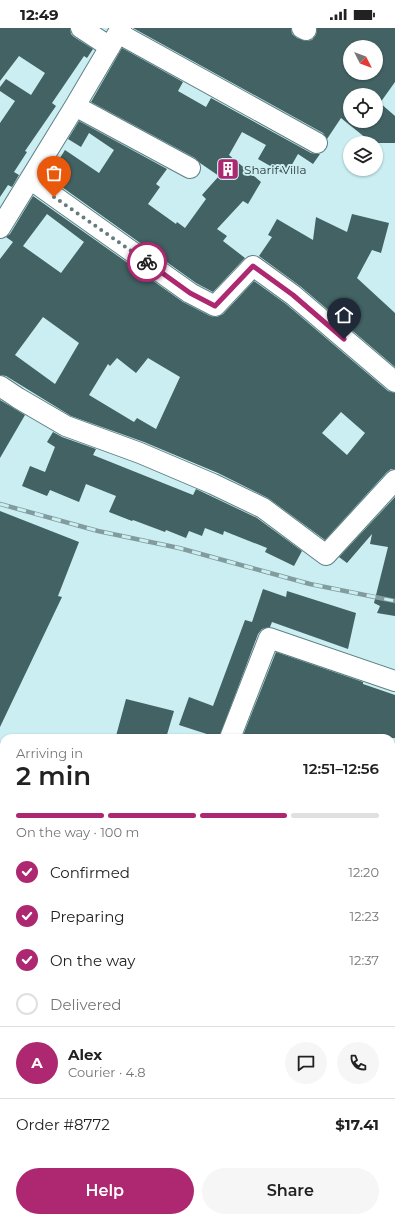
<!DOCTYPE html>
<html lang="en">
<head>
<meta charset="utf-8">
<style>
  :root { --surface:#fff; --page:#f6f6f6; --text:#222; --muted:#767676; --line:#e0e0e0; --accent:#ad2870 }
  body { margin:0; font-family:Montserrat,sans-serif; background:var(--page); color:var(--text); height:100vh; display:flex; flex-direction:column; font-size:15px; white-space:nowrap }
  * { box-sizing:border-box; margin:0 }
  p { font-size:13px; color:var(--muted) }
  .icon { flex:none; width:22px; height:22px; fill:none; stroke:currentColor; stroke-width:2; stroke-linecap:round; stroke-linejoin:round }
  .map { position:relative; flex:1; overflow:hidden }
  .drawer { position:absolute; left:0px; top:706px; width:395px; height:488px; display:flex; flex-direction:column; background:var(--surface); border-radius:12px 12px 0 0; box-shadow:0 1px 3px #0004 }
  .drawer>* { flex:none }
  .needle { width:26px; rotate:132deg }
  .fabs { position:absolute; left:343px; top:12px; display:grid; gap:8px }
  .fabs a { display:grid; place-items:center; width:40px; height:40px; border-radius:50%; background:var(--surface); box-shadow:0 1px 3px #0004; font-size:20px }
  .pin { position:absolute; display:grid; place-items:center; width:34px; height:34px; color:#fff; margin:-41px -17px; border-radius:50% 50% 50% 0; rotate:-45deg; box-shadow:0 0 4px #0007 }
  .pin .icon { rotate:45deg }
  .courier { position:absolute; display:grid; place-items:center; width:40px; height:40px; margin:-20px; border:3px solid #ad2870; border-radius:50%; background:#fff; color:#222; box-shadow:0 1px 5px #0007 }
  .summary em { font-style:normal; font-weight:600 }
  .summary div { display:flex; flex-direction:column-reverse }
  .summary { display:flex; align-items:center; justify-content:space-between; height:68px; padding:0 16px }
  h1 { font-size:26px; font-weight:600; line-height:30px }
  .bar { display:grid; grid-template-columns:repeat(4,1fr); gap:6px 4px; align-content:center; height:48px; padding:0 16px }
  .bar i { height:5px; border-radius:3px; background:var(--line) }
  .bar .current { background:var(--accent) }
  .bar p { grid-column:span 4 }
  .line { display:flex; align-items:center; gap:10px; padding:0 16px; border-top:1px solid var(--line) }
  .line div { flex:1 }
  .round { display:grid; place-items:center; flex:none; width:42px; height:42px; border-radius:21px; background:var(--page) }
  ol { padding:0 16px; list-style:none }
  li { display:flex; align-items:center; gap:12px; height:44px }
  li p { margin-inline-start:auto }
  li .icon { padding:4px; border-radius:50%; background:var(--accent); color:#fff; stroke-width:4 }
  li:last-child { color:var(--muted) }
  li i { width:22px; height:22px; border:2px solid var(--line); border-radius:50% }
  .button { display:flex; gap:8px; margin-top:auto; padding:8px 16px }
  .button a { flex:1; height:46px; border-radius:24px; background:var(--accent); color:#fff; font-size:16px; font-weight:600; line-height:46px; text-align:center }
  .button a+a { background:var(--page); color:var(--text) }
  .status { display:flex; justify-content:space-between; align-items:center; height:28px; padding:0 20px; background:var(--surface); direction:ltr }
  .status svg { height:11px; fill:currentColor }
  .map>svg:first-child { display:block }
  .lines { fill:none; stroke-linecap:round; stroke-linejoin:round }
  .canal { stroke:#559ca2; stroke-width:18 }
  .building { fill:#426264; fill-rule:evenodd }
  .minor-casing { stroke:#5f8083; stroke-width:22 }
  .trunk-casing { stroke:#5f8083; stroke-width:24 }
  .minor { stroke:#fff; stroke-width:20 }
  .trunk { stroke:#fff; stroke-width:22 }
  .rail-casing { stroke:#829c9e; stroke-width:4.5 }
  .rail { stroke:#caeef1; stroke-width:3; stroke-dasharray:9; stroke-linecap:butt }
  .done { stroke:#657b7d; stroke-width:4; stroke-dasharray:0 7.2 }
  .route { stroke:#ad2870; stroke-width:5 }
  .labels { text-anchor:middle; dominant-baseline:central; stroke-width:4; stroke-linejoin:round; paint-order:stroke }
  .poi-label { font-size:12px; fill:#2f3d3e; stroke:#caeef1; text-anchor:start }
</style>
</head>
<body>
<div class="status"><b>12:49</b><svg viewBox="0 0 49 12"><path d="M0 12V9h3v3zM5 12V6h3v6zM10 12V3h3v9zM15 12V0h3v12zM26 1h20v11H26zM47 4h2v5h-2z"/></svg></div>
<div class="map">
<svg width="395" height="1194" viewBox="0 0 395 1194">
  <rect width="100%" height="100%" fill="#caeef1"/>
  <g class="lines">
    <path class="canal" d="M391,1083h4
      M142,1194l3,-4"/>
  </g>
  <path class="building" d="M0,0h70l1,6 3,3 19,12 -6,9 -3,-2 -32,47 4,3 -31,45 2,1 -13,20 5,3 -7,12 -4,-2 -8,12v-74l15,-22 -15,-10v-4l6,-8 25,16 14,-22 -26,-17 -19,25z
    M133,0h158l1,6 5,4 9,3 6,-1 4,-5 1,-7h78v54l-15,21 15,13v27h-23l-31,-25 -14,21 -4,-6zM350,19h26v26h-26zM350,67h26v26h-26z
    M122,20l61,34 -5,9 28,16 5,-9 100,55 6,1h3l-7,10 -15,-10 -12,21 -28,-16 8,-14 -24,-13 -13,23 32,27 -13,22 -5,-3 -26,28 10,7 -4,5 22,17 -32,34 -17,-9 -148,-106 17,-27 34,23 15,-23 -25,-17 -8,14 -13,-8 11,-18 88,48 -11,15 4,3 -12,17 28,20 1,-2 8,6 21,-29 -4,-4 17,-19 -19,-13 -5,-5 -104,-56z
    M33,168l150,106 27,14 7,1 6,-3 31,-33 32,23 102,87 7,2v76h-4l-4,3 -62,68 -57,-42 -50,-25 -74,-31 -73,-26 -65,-40 -6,-1v-116l13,-17 -7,-5 4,-3zM47,186l37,28 -23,31 -38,-27zM43,289l36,26 -24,41 -40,-29zM117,330l19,15 12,-15 32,19 -24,52 -19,-11 -3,4 -45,-27 19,-31 2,2zM341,384l24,21 -18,22 -25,-22z
    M352,186l37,9 -8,30 -9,-3 -15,28 38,35v54l-95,-81 -41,-30 13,-19 -4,-2 9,-16 36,21 3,-23 31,15z
    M0,372l25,15 -25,43z
    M53,404l9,5 34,12 -3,6 100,40 3,-6 61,29 45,33 -8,15 -29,-14 2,-4 -43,-17 -1,4 -18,-7 -3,8 -13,-5 -3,7 -20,-8 -1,2 -32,-12 -1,1 -23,-9 7,-16 -30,-12 -7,18 -29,-12 -3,6 -25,-10 8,-20 15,6 10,-25 -8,-5z
    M395,469v119l-18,-3 3,-7 -6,-3 14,-56 -18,-3 2,-10 -25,29 -8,-6z
    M0,483l79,31 -21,54 4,1 -62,130z
    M263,561l23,8 1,-6 69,22 -8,36 -76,-27 -2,5 -8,2 -4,5 -39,104 -40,-13 10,-28 24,9 32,-86 7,2z
    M276,624l87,30v2l32,11v43h-153z
    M126,671l48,12 -8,27h-42l-8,-2z"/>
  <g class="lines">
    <g class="minor-casing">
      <path id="minor" d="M81,0l29,19
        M302,0l4,2
        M118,5l199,110
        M75,78l115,62
        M30,151l160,114 25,13 38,-40 40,29 102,87
        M0,200l75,-122 46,-78
        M0,358l18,12 48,28 74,27 73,31 50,24 63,47 69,-75
        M230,710l39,-100 126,43
        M391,1161l4,-6
        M0,1187l4,-4
        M370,1194l2,-4"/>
    </g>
    <g class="trunk-casing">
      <path id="trunk" d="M0,771l4,1
        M391,863l4,2
        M391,880l4,1"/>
    </g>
    <use href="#minor" class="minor"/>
    <use href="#trunk" class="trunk"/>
    <g class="rail-casing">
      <path id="rail" d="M0,476l98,27 81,17 131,36 85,17"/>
    </g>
    <use href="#rail" class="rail"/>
  </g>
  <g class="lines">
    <path class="done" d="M54,169l93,65"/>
    <path class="route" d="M147,234l43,31 25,13 38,-40 40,29 51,44"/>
  </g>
  <defs>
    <g id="building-square" transform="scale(1.15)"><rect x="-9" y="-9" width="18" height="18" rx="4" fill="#ad2870" stroke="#caeef1"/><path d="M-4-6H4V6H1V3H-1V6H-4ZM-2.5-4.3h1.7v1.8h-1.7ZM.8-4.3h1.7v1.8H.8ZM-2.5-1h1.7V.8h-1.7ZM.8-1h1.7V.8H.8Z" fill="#fff"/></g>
  </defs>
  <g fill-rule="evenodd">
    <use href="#building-square" x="228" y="141"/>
  </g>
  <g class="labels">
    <g class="poi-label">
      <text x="244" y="141">Sharif Villa</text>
    </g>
  </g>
</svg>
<div class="fabs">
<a><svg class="needle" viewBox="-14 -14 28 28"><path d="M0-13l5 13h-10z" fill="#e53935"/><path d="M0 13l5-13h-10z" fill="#767676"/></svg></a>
<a><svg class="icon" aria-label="locate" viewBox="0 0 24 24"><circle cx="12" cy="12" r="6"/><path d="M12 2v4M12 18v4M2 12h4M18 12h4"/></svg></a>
<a><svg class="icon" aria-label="layers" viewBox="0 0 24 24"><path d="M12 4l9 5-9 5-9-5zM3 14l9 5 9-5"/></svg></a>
</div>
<div class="pin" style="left:54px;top:169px;background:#ea580c"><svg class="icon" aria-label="bag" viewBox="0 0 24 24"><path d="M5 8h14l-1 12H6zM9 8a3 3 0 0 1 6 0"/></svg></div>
<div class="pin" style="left:344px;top:311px;background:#1f2937"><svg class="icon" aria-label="home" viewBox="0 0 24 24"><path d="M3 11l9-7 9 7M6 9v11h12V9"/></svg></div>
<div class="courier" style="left:147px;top:234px"><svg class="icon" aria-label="bike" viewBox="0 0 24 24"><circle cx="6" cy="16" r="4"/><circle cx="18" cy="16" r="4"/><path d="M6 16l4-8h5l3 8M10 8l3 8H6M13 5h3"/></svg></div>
<section class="drawer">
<div class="summary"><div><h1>2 min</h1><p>Arriving in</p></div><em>12:51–12:56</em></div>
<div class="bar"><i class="current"></i><i class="current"></i><i class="current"></i><i></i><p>On the way · 100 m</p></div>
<ol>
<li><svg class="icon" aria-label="check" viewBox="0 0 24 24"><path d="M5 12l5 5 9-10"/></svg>Confirmed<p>12:20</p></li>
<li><svg class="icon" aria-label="check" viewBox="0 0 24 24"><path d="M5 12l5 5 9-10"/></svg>Preparing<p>12:23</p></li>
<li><svg class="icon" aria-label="check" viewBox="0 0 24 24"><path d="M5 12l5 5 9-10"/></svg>On the way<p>12:37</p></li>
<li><i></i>Delivered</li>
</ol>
<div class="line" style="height:72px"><b class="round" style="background:var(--accent);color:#fff">A</b><div><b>Alex</b><p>Courier · 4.8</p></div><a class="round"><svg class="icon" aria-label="chat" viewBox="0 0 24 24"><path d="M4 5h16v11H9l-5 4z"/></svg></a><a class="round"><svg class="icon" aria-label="phone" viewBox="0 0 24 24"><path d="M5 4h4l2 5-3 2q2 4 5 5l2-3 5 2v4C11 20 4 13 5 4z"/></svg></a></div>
<div class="line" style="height:52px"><div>Order #8772</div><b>$17.41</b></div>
<div class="button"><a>Help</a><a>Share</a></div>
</section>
</div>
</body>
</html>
